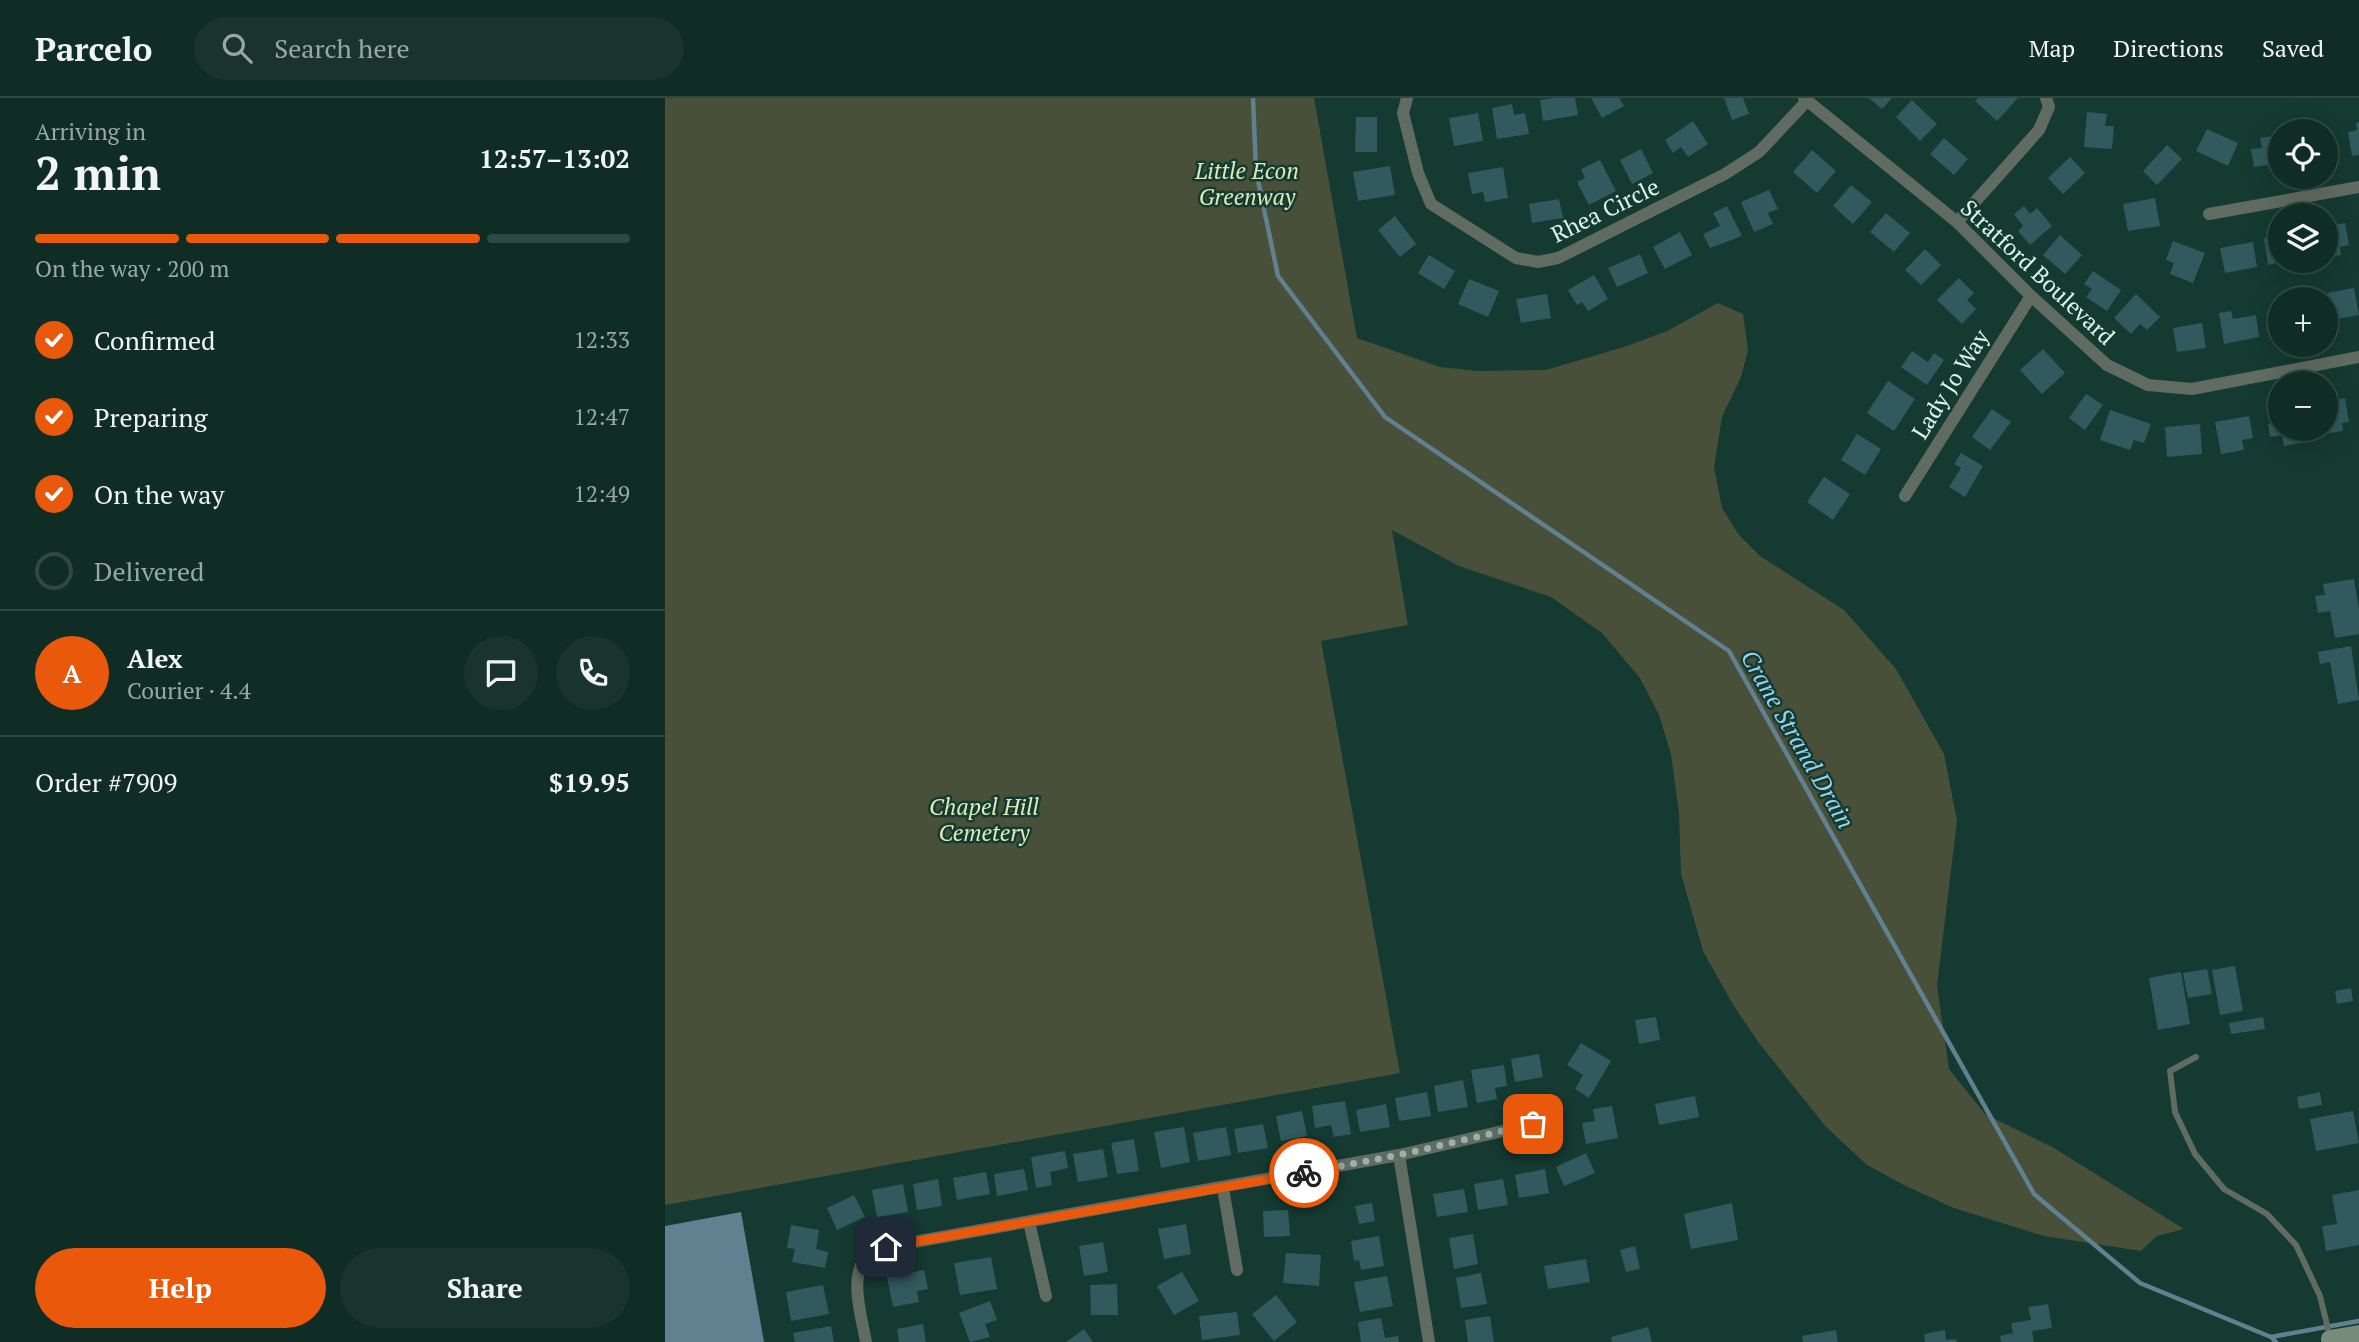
<!DOCTYPE html>
<html lang="en">
<head>
<meta charset="utf-8">
<style>
  :root { --surface:#0f2c25; --page:#18342d; --text:#f1f3f6; --muted:#9ba7a7; --line:#2f4842; --accent:#ea580c }
  body { margin:0; font-family:"PT Serif",serif; background:var(--page); color:var(--text); height:100vh; display:flex; flex-direction:column; font-size:26px; white-space:nowrap }
  * { box-sizing:border-box; margin:0 }
  p { font-size:23px; color:var(--muted) }
  .icon { flex:none; width:38px; height:38px; fill:none; stroke:currentColor; stroke-width:2; stroke-linecap:round; stroke-linejoin:round }
  .map { position:relative; flex:1; overflow:hidden }
  .drawer { display:flex; flex-direction:column; background:var(--surface); width:665px }
  .drawer>* { flex:none }
  .tools { position:absolute; left:1603px; top:21px; display:grid; gap:14px }
  .tools a { display:grid; place-items:center; width:70px; height:70px; border-radius:50%; background:var(--surface); box-shadow:0 7px 28px #0002,0 0 0 2px var(--line); font-size:35px }
  .pin { position:absolute; display:grid; place-items:center; width:60px; height:60px; color:#fff; margin:-30px; border-radius:14px; box-shadow:0 4px 10px #0006 }
  .courier { position:absolute; display:grid; place-items:center; width:70px; height:70px; margin:-35px; border:5px solid #ea580c; border-radius:50%; background:#fff; color:#222; box-shadow:0 2px 9px #0007 }
  .headline em { font-style:normal; font-weight:700 }
  .headline div { display:flex; flex-direction:column-reverse }
  .headline { display:flex; align-items:center; justify-content:space-between; height:119px; padding:0 35px }
  h1 { font-size:46px; font-weight:700; line-height:52px }
  .bar { display:grid; grid-template-columns:repeat(4,1fr); gap:10px 7px; align-content:center; height:84px; padding:0 35px }
  .bar i { height:9px; border-radius:5px; background:var(--line) }
  .bar .current { background:var(--accent) }
  .bar p { grid-column:span 4 }
  .line { display:flex; align-items:center; gap:18px; padding:0 35px; border-top:2px solid var(--line) }
  .line div { flex:1 }
  .round { display:grid; place-items:center; flex:none; width:74px; height:74px; border-radius:37px; background:var(--page) }
  ol { padding:0 35px; list-style:none }
  li { display:flex; align-items:center; gap:21px; height:77px }
  li p { margin-inline-start:auto }
  li .icon { padding:7px; border-radius:50%; background:var(--accent); color:#fff; stroke-width:4 }
  li:last-child { color:var(--muted) }
  li i { width:38px; height:38px; border:4px solid var(--line); border-radius:50% }
  .button { display:flex; gap:14px; margin-top:auto; padding:14px 35px }
  .button a { flex:1; height:80px; border-radius:42px; background:var(--accent); color:#fff; font-size:28px; font-weight:700; line-height:80px; text-align:center }
  .button a+a { background:var(--page); color:var(--text) }
  header { display:flex; align-items:center; gap:42px; box-sizing:border-box; height:98px; padding:0 35px; background:var(--surface); border-bottom:2px solid var(--line) }
  header strong { font-size:33px }
  nav { display:flex; gap:38px; margin-inline-start:auto; font-size:24px }
  .search { width:490px; height:63px; background:var(--page); display:flex; align-items:center; gap:18px; box-sizing:border-box; padding:0 24px; border-radius:38px; color:var(--muted); font-size:26px }
  main { display:flex; flex:1; min-height:0 }
  .map>svg:first-child { display:block }
  .green { fill:#495039 }
  .water { fill:#618190 }
  .lines { fill:none; stroke-linecap:round; stroke-linejoin:round }
  .stream { stroke:#618190; stroke-width:4.5 }
  .building { fill:#305a5d }
  .lane { stroke:#606b61; stroke-width:6 }
  .street { stroke:#606b61; stroke-width:12 }
  .secondary { stroke:#798b7b; stroke-width:18 }
  .done { stroke:#97b2aa; stroke-width:7; stroke-dasharray:0 12.6 }
  .route { stroke:#ea580c; stroke-width:9 }
  .labels { text-anchor:middle; dominant-baseline:central; stroke-width:5; stroke-linejoin:round; paint-order:stroke }
  .park-label { font-size:23px; font-style:italic; fill:#dcebb5; stroke:#143a31 }
  .street-label { font-size:23px; fill:#ddf2eb; stroke:#143a31 }
  .water-label { font-size:24px; font-style:italic; fill:#96d3ef; stroke:#143a31 }
</style>
</head>
<body>
<header>
<strong>Parcelo</strong>
<div class="search"><svg class="icon" aria-label="search" viewBox="0 0 24 24"><circle cx="10" cy="10" r="6"/><path d="M15 15l6 6"/></svg>Search here</div>
<nav><a>Map</a><a>Directions</a><a>Saved</a></nav>
</header>
<main>
<section class="drawer">
<div class="headline"><div><h1>2 min</h1><p>Arriving in</p></div><em>12:57–13:02</em></div>
<div class="bar"><i class="current"></i><i class="current"></i><i class="current"></i><i></i><p>On the way · 200 m</p></div>
<ol>
<li><svg class="icon" aria-label="check" viewBox="0 0 24 24"><path d="M5 12l5 5 9-10"/></svg>Confirmed<p>12:33</p></li>
<li><svg class="icon" aria-label="check" viewBox="0 0 24 24"><path d="M5 12l5 5 9-10"/></svg>Preparing<p>12:47</p></li>
<li><svg class="icon" aria-label="check" viewBox="0 0 24 24"><path d="M5 12l5 5 9-10"/></svg>On the way<p>12:49</p></li>
<li><i></i>Delivered</li>
</ol>
<div class="line" style="height:126px"><b class="round" style="background:var(--accent);color:#fff">A</b><div><b>Alex</b><p>Courier · 4.4</p></div><a class="round"><svg class="icon" aria-label="chat" viewBox="0 0 24 24"><path d="M4 5h16v11H9l-5 4z"/></svg></a><a class="round"><svg class="icon" aria-label="phone" viewBox="0 0 24 24"><path d="M5 4h4l2 5-3 2q2 4 5 5l2-3 5 2v4C11 20 4 13 5 4z"/></svg></a></div>
<div class="line" style="height:91px"><div>Order #7909</div><b>$19.95</b></div>
<div class="button"><a>Help</a><a>Share</a></div>
</section>
<div class="map">
<svg width="1694" height="1244" viewBox="0 0 1694 1244">
  <rect width="100%" height="100%" fill="#143a31"/>
  <path class="green" d="M0,0h649l43,240 83,29 37,4 69,-1 81,-24 40,-15 51,-28 25,11 5,36 -7,27 -19,40 -8,50 8,41 17,27 21,21 84,54 52,59 48,85 13,67 -20,165 12,83 36,45 69,34 130,81 -27,7 -16,15 -97,-15 -90,-28 -48,-22 -39,-21 -41,-38 -67,-84 -27,-40 -29,-52 -22,-77 -2,-61 -8,-59 -12,-39 -19,-37 -38,-45 -51,-36 -92,-31 -67,-36 16,95 -87,16 79,432 -735,132z"/>
  <path class="water" d="M76,1114l23,130h-99v-116z"/>
  <g class="lines">
    <path class="stream" d="M588,0l3,73 22,105 107,141 344,234 305,543 106,89 131,54 5,5
      M1606,1239l88,-16"/>
  </g>
  <path class="building" d="M888,0h22l3,17 -35,6 -3,-21z
    M926,0h28l5,8 -22,12z
    M1059,0h19l6,16 -17,6z
    M1204,0h23l-10,11z
    M1313,0h40l-21,23 -22,-20z
    M1247,2l25,24 -17,17 -24,-24z
    M847,6l2,11 11,-2 4,21 -32,5 -5,-31z
    M1422,14l20,2 -2,12h9l-2,23 -28,-2z
    M813,15l5,28 -29,5 -5,-28z
    M691,19h21v35h-22z
    M1028,23l15,23 -20,13 -7,-10 -8,6 -8,-13z
    M1694,24v33l-7,1 -4,-24 9,-2 -1,-7z
    M1542,31l31,14 -10,23 -32,-15z
    M1615,37v28l-26,4 -3,-18 11,-1 -2,-10z
    M1279,40l24,21 -14,16 -24,-21z
    M1668,40l4,21 -11,2v-22z
    M1502,47l15,14 -25,26 -14,-14z
    M976,51l12,24 -21,11 -12,-24z
    M1147,52l24,21 -19,22 -24,-21z
    M1405,59l15,16 -22,21 -15,-16z
    M935,62l16,31 -27,14 -12,-23 8,-4 -4,-9z
    M725,68l5,29 -37,6 -5,-29z
    M838,69l5,31 -23,4 -2,-10 -11,2 -4,-21z
    M1186,87l21,17 -19,22 -20,-18z
    M1104,92l9,19 -10,4 5,11 -19,8 -13,-30z
    M1490,100l5,28 -32,5 -5,-27z
    M894,101l4,19 -31,5 -3,-19z
    M1062,108l15,30 -32,12 -7,-14 17,-8 -7,-13z
    M1359,108l6,8 7,-6 15,18 -22,19 -12,-14 5,-5 -9,-12z
    M1221,115l24,20 -16,19 -24,-20z
    M730,118l21,28 -16,13 -22,-27z
    M1680,125l4,22 -9,2 1,8 -15,2v-30z
    M1015,134l12,23 -27,14 -12,-22z
    M1395,137l22,20 -17,19 -22,-19z
    M1615,138v26l-12,3 -4,-27z
    M1508,143l32,12 -12,30 -23,-9 4,-11 -8,-3z
    M1588,144l4,25 -32,6 -5,-25z
    M1260,151l16,16 -20,20 -16,-15z
    M975,156l8,19 -31,14 -9,-19z
    M764,157l26,16 -11,18 -26,-16z
    M1428,173l28,19 -14,21 -21,-14 6,-8 -8,-5z
    M929,177l14,24 -20,12 -6,-9 -5,3 -9,-15z
    M1294,180l15,15 -7,7 9,9 -14,15 -25,-24z
    M804,181l30,12 -11,26 -30,-13z
    M1689,190l5,27 -27,5 -5,-27z
    M882,196l4,24 -30,5 -5,-24z
    M1471,196l24,23 -13,13 -7,-6 -9,10 -17,-16z
    M1566,213l2,8 23,-4 3,22 -35,7 -5,-31z
    M1615,221v19h-3l-3,-18z
    M1537,225l4,25 -29,4 -4,-24z
    M1378,251l22,24 -23,21 -22,-24z
    M1247,253l16,11 6,-9 10,7 -17,25 -26,-18z
    M1223,283l27,18 -21,32 -27,-18z
    M1421,296l17,11 -18,25 -16,-12z
    M1680,300l4,24 -7,1 1,8 -22,3 -1,-5h6v-27z
    M1327,311l19,13 -21,28 -18,-13z
    M1445,312l41,14 -7,19 -10,-3 -4,10 -30,-10z
    M1584,318l4,22 -11,2 2,10 -23,4 -6,-32z
    M1615,324v7h23l2,13 -21,4 -2,-11 -12,2 -2,-13z
    M1535,326l2,30 -35,3 -2,-30z
    M1192,336l24,15 -16,26 -24,-15z
    M1296,355l22,13 -18,31 -16,-10 12,-19 -7,-4z
    M1159,379l26,17 -17,26 -26,-18z
    M1689,481l5,30v25l-24,4 -5,-27 -12,2 -3,-17 10,-1 -2,-11z
    M1686,548l8,54 -21,4 -8,-42 -10,2 -2,-12z
    M1570,868l8,45 -23,4 -8,-45z
    M1542,871l5,25 -24,4 -5,-25z
    M1516,874l9,52 -32,6 -9,-52z
    M1686,890l2,13 -16,3 -2,-13z
    M991,919l4,23 -21,4 -4,-24z
    M1598,919l2,12 -34,5 -2,-11z
    M916,945l30,18 -22,37 -14,-9 8,-14 -16,-10z
    M874,956l4,23 -28,5 -4,-23z
    M839,967l3,21 -12,2 2,11 -20,4 -6,-33z
    M798,982l5,27 -30,5 -4,-26z
    M762,994l4,24 -32,5 -4,-23z
    M1655,994l2,13 -23,4 -2,-12z
    M1030,998l4,21 -40,8 -4,-21z
    M680,1003l6,33 -17,3 -3,-12 -16,3 -3,-22z
    M721,1006l4,23 -30,5 -4,-22z
    M947,1008l6,32 -32,6 -4,-21 13,-2 -2,-12z
    M637,1013l5,25 -26,5 -5,-25z
    M1688,1013l6,32 -43,8 -6,-32z
    M598,1026l5,24 -30,5 -4,-24z
    M519,1029l6,35 -29,6 -7,-36z
    M561,1029l5,28 -33,6 -5,-28z
    M469,1041l5,32 -22,3 -6,-31z
    M438,1051l5,28 -30,5 -5,-28z
    M400,1053l3,17 -18,4 2,13 -16,3 -5,-31z
    M921,1055l9,20 -31,13 -8,-19z
    M359,1071l4,21 -31,6 -3,-22z
    M880,1071l4,24 -30,5 -4,-23z
    M321,1074l4,22 -33,6 -4,-22z
    M273,1081l4,27 -25,4 -4,-26z
    M838,1081l5,26 -30,5 -4,-26z
    M238,1086l5,28 -31,5 -5,-27z
    M799,1091l4,23 -31,5 -4,-23z
    M1694,1092v55l-33,6 -4,-25 15,-2 -5,-29z
    M189,1097l11,22 -28,13 -10,-22z
    M707,1105l3,18 -16,3 -4,-18z
    M1067,1105l6,37 -47,9 -7,-35z
    M623,1112l2,26 -26,1 -1,-26z
    M521,1126l5,30 -27,5 -6,-30z
    M126,1127l28,5 -3,19 12,3 -3,16 -33,-6 3,-13 -8,-1z
    M808,1136l5,30 -24,5 -5,-31z
    M714,1138l5,30 -23,4 -2,-10 -5,1 -3,-20z
    M438,1144l5,30 -24,4 -5,-30z
    M970,1148l5,23 -14,3 -6,-22z
    M621,1155l35,2 -2,31 -36,-3z
    M326,1159l6,32 -37,6 -6,-32z
    M921,1161l4,23 -42,7 -4,-23z
    M259,1172l4,19 -11,2 2,11 -26,5 -6,-30z
    M517,1174l17,29 -25,14 -17,-29z
    M816,1175l6,31 -26,4 -5,-30z
    M722,1178l6,30 -33,6 -6,-30z
    M452,1186l1,31h-27l-1,-30z
    M158,1187l6,29 -38,7 -5,-29z
    M611,1197l21,27 -23,19 -22,-27z
    M325,1203l7,19 -12,4 5,13 -20,5 -11,-29z
    M1383,1206l4,24 -20,3 2,11h-33l-1,-6 13,-3 -2,-10 20,-3 -3,-13z
    M572,1214l3,23 -38,5 -3,-24z
    M825,1218l4,26h-26l-3,-22z
    M716,1220l4,20 13,-2 1,6h-38l-3,-20z
    M258,1226l3,18h-27l-2,-13z
    M166,1228l3,16h-39l-2,-9z
    M983,1229l4,15h-40l-1,-5z
    M419,1231l9,13h-27z
    M1171,1232l2,12h-35l-1,-6z
    M1280,1232l1,10 10,-1 1,3h-32l-1,-8z"/>
  <g class="lines">
    <path class="lane" d="M1531,959l-26,14 5,41 20,42 29,35 43,25 29,31 24,51 10,41"/>
    <path class="street" d="M742,0l-4,15 15,60 13,31 85,54 22,4 20,-4 167,-84 34,-22 48,-51
      M1139,0l153,124 74,74 76,69 41,20 44,4 167,-32
      M1544,116l150,-27
      M1292,124l82,-92 10,-23 -3,-9
      M1240,398l126,-200
      M734,1057l30,187
      M558,1090l14,82
      M364,1124l17,74
      M201,1244c-4,-24 -20,-73 5,-88 4,-3 11,-5 15,-7l513,-92 134,-31"/>
    <path class="secondary" d="M1665,1241l29,-5"/>
  </g>
  <g class="lines">
    <path class="done" d="M639,1075l95,-18 134,-31"/>
    <path class="route" d="M221,1149l418,-74"/>
  </g>
  <g class="labels">
    <g class="park-label">
      <text x="582" y="72">Little Econ<tspan x="582" dy="26">Greenway</tspan></text>
      <text x="319" y="708">Chapel Hill<tspan x="319" dy="26">Cemetery</tspan></text>
    </g>
    <g class="street-label">
      <text transform="translate(940 112) rotate(-26)">Rhea Circle</text>
      <text transform="translate(1373 174) rotate(43)">Stratford Boulevard</text>
      <text transform="translate(1285 286) rotate(-58)">Lady Jo Way</text>
    </g>
    <g class="water-label">
      <text transform="translate(1133 641) rotate(60)">Crane Strand Drain</text>
    </g>
  </g>
</svg>
<div class="tools">
<a><svg class="icon" aria-label="locate" viewBox="0 0 24 24"><circle cx="12" cy="12" r="6"/><path d="M12 2v4M12 18v4M2 12h4M18 12h4"/></svg></a>
<a><svg class="icon" aria-label="layers" viewBox="0 0 24 24"><path d="M12 4l9 5-9 5-9-5zM3 14l9 5 9-5"/></svg></a>
<a>+</a>
<a>−</a>
</div>
<div class="pin" style="left:868px;top:1026px;background:#ea580c"><svg class="icon" aria-label="bag" viewBox="0 0 24 24"><path d="M5 8h14l-1 12H6zM9 8a3 3 0 0 1 6 0"/></svg></div>
<div class="pin" style="left:221px;top:1149px;background:#1f2937"><svg class="icon" aria-label="home" viewBox="0 0 24 24"><path d="M3 11l9-7 9 7M6 9v11h12V9"/></svg></div>
<div class="courier" style="left:639px;top:1075px"><svg class="icon" aria-label="bike" viewBox="0 0 24 24"><circle cx="6" cy="16" r="4"/><circle cx="18" cy="16" r="4"/><path d="M6 16l4-8h5l3 8M10 8l3 8H6M13 5h3"/></svg></div>
</div>
</main>
</body>
</html>
